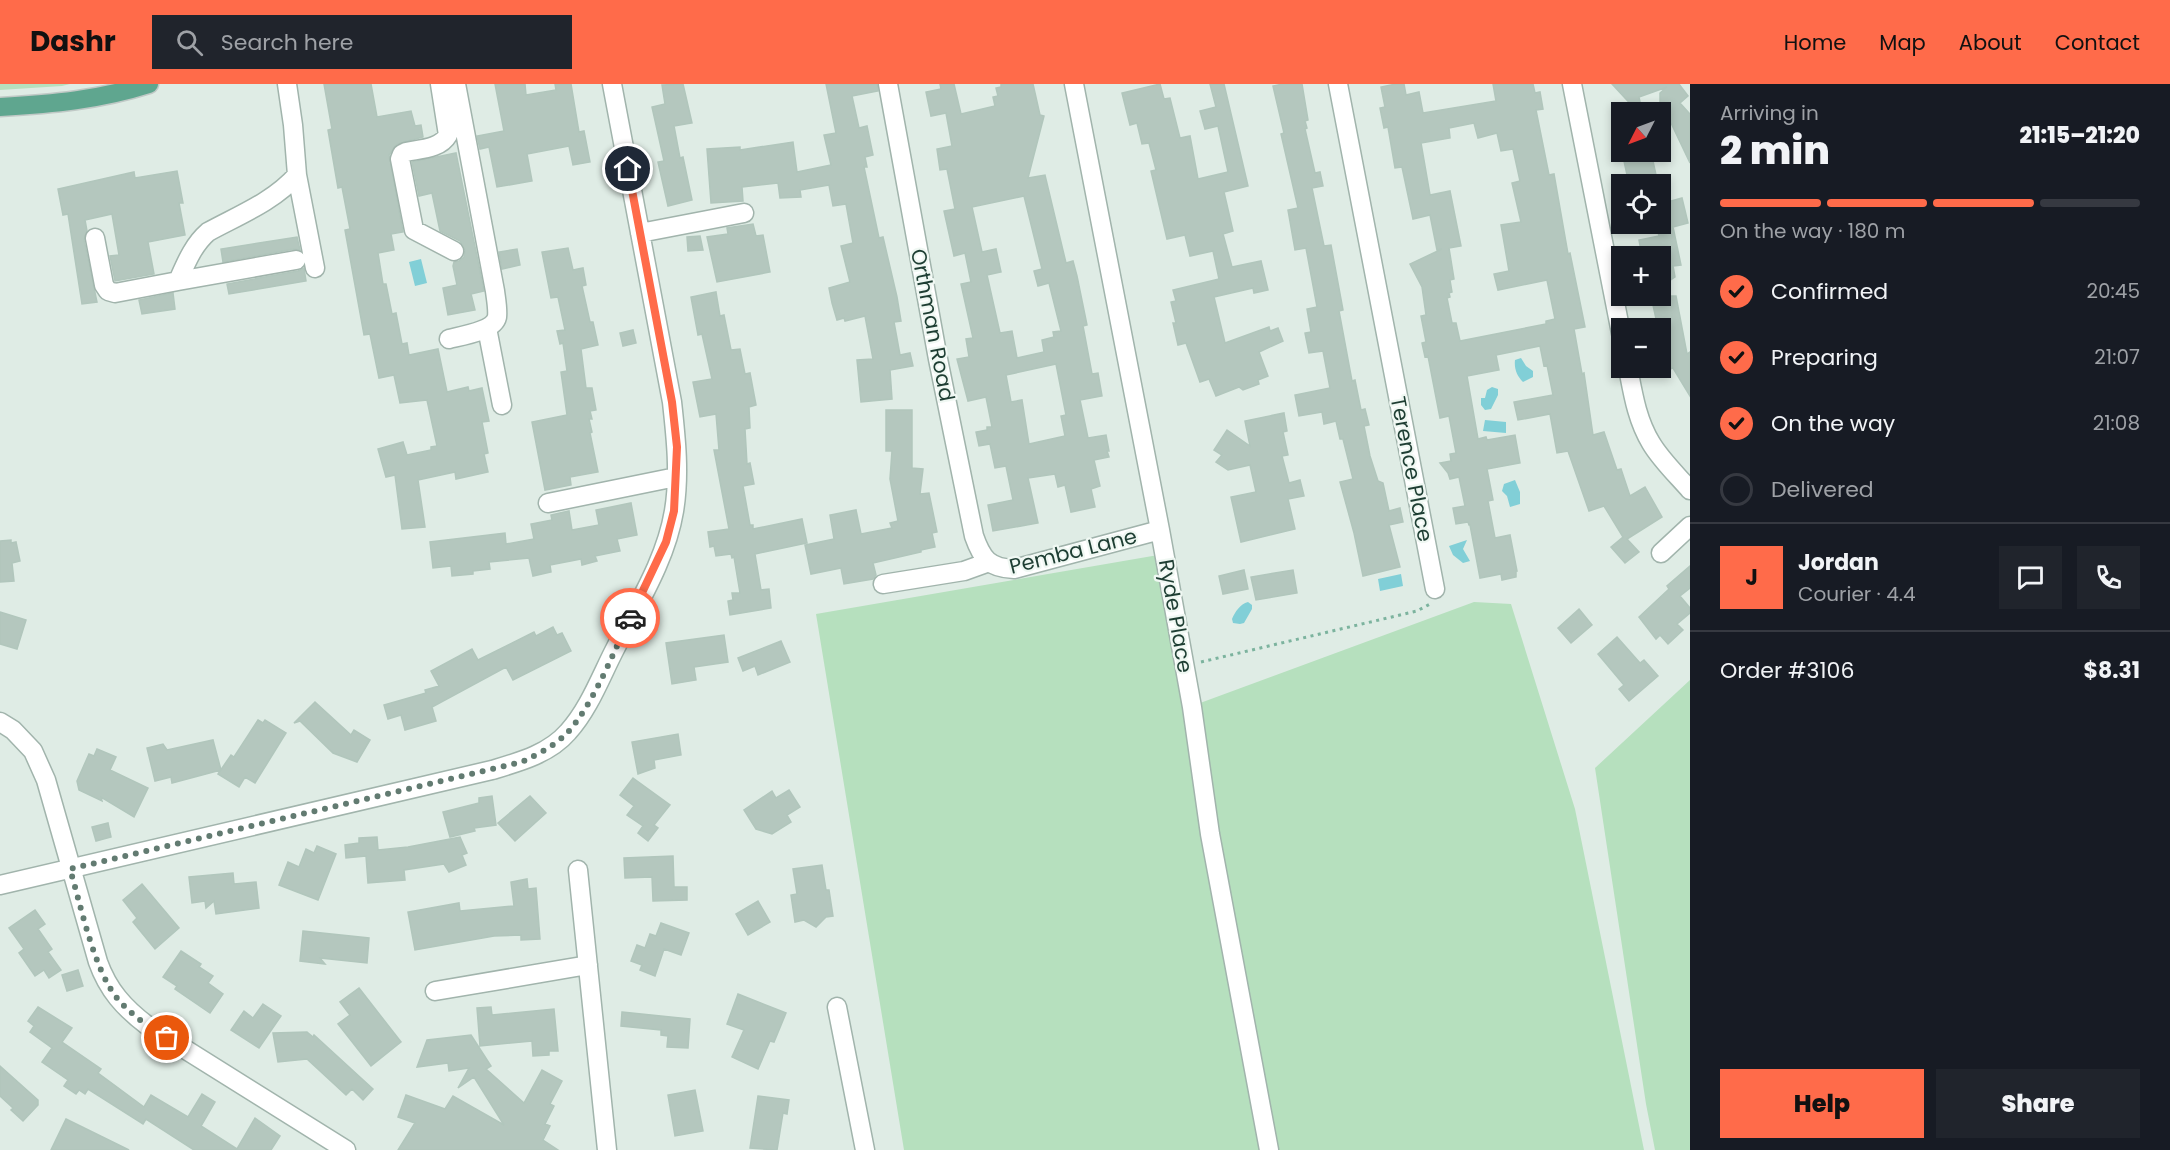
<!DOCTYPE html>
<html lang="en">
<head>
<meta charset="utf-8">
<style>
  :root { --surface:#171b24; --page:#20242c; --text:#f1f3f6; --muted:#9ea1a6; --line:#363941; --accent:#ff6b4a }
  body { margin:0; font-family:Poppins,sans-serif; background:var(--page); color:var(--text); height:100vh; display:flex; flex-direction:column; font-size:22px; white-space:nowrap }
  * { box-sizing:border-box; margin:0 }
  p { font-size:20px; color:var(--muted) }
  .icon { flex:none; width:33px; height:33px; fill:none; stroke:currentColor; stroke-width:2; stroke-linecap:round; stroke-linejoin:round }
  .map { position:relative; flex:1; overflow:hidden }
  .details { display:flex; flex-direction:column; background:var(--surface); width:480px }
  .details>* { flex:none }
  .needle { width:39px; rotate:228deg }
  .fabs { position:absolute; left:1611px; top:18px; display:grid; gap:12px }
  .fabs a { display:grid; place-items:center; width:60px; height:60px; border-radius:0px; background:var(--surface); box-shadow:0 3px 9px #0003; font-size:30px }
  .pin { position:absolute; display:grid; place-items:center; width:51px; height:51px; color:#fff; margin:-26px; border:3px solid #fff; border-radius:50%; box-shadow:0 2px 6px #0007 }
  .courier { position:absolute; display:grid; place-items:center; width:60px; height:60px; margin:-30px; border:4px solid #ff6b4a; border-radius:50%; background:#fff; color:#222; box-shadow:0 2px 8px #0007 }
  .head em { font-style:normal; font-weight:800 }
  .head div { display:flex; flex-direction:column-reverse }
  .head { display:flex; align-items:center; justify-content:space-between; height:102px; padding:0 30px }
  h1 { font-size:39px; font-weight:800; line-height:45px }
  .bar { display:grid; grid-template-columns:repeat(4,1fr); gap:9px 6px; align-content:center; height:72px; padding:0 30px }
  .bar i { height:8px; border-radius:4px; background:var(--line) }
  .bar .current { background:var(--accent) }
  .bar p { grid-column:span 4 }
  .line { display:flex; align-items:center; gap:15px; padding:0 30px; border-top:2px solid var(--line) }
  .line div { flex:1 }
  .round { display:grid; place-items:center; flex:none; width:63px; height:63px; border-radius:0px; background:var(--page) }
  ol { padding:0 30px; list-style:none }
  li { display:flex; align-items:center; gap:18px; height:66px }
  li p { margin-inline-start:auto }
  li .icon { padding:6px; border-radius:50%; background:var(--accent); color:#111; stroke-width:4 }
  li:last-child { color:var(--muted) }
  li i { width:33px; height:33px; border:3px solid var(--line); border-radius:50% }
  .button { display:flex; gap:12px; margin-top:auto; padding:12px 30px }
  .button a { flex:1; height:69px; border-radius:0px; background:var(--accent); color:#111; font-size:24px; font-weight:800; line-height:69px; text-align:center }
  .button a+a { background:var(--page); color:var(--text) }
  header { display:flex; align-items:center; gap:36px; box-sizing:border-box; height:84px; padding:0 30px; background:var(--accent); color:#111 }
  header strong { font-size:28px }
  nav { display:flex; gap:33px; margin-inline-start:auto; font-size:21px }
  .search { width:420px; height:54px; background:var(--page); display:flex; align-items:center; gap:15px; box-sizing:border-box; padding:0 21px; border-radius:0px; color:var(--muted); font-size:22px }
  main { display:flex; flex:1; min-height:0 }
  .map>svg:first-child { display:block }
  .green { fill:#b6e0be }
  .water { fill:#81cfd7 }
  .building { fill:#b4c7be; stroke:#b1c6bc; stroke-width:1.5; fill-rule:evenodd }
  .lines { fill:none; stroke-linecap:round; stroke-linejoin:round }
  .minor-casing { stroke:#a1b4ac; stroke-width:21 }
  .major-casing { stroke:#c0c9c6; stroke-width:21 }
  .path { stroke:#7cb39e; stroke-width:3; stroke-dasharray:3 4.5; stroke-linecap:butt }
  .minor { stroke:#fff; stroke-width:18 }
  .major { stroke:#5fa68f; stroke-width:18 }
  .done { stroke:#627b71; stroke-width:6; stroke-dasharray:0 10.8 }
  .route { stroke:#ff6b4a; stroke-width:8 }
  .labels { text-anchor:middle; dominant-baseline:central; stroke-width:4.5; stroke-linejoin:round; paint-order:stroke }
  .street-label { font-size:21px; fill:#1e3e33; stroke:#f0f8f3 }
</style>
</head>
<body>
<header>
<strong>Dashr</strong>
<div class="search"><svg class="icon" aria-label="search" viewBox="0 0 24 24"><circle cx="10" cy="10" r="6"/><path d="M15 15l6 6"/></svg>Search here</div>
<nav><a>Home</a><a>Map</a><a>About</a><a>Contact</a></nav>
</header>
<main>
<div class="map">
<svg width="1690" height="1066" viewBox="0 0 1690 1066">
  <rect width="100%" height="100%" fill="#dfece5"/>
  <path class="green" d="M0,0h70l-8,2 -62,4z
    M1164,470l28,152 282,-104 37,2 64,205 69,341h-740l-88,-536z
    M1690,596v470h-35l-9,-46 -51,-336z"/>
  <path class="water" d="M421,175l6,24 -12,3 -6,-24z
    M1521,274l5,8 7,5v6l-10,5c-6,-6 -9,-13 -8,-22z
    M1492,303l6,2v6l-7,14 -6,1 -4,-5v-7h4l2,-8z
    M1485,336l21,2v11l-23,-2z
    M1515,396l5,12v12l-10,3 -3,-11 -5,-5 2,-7z
    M1467,456l-4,9 7,12 -7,2 -10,-8 -4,-9z
    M1401,490l2,12 -23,5 -2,-12z
    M1248,518l4,3v4l-8,14 -4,1 -7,-1 -1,-4c3,-7 8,-15 16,-17z"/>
  <path class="building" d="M324,0h47l6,33 34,-6 4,15 6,-1 2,12 -26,7 -8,11 14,77 -12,2 3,16 -16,3 5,31h3l6,30 4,-1 6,31 5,-1 2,12 29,-6 9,43 21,-5 1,4 13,-3 7,33 -7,1 6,31 -4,1 4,18 -32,7 -1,-7 -37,8 7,47 -23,2 -7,-54 -9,2 -8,-28 25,-7 4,13 24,-5v-3l6,-1 -10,-46 -27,3 -6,-28 -15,3 -9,-44 -6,1 -19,-105 5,-1 -8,-42 -4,1 -10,-58 4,-1z
    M495,0h30l1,11 30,-5 -1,-6h16l8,48 5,-1 6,31 -17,3 -4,-19 -42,8 5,27 -35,6 -8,-40 -9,2 -3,-13 27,-5z
    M683,0l9,39 -18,3 6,32 3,-1 9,43 -24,6 -10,-44 6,-1 -12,-54 13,-3 -3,-19z
    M826,0h51l1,7 -26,5 7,32 8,-2 6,29 -8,2 2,10h-3l15,71 4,-1 14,60 4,24 -7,1 6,33 10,-2 3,13 -23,4 2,29 -31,3 -4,-42 16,-1 -8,-43 -20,5 -1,-3 -7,2 -5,-17 -3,-15 21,-6 -9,-36 12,-3 -7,-39 -13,2 -4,-21 -29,5 1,7 -21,1 -2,-15 -36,4 1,14 -32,2 -4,-54 33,-2v3l53,-8 4,30 34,-7 -7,-30 12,-2z
    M940,0h14l7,30 34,-8 -2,-9 5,-1 -2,-8 5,-1v-3h32l7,31 4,1 -16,62 17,-3 21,88 7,-2 4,15 10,49 -4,1 9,48 6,-1 4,23 -22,4 8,38 18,-3 3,16h-2l2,6 -15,3 6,26 -9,3 4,18 -24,5 -6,-27 -7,2 -3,-13 -27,4 10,45 -45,8 -5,-26 25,-5 -7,-34 -11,2 -5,-24 -11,2 -3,-14 11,-2v-3h5l-6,-30 -18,4 -11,-42 12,-2 -3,-18 7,-1 -12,-54 10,-2 -6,-29 -11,3 -10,-45 11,-2 -8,-40 -7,1 -3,-21 15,-3 -6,-33 -15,3 -5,-24 15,-3zM1024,112l18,73 -8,2 4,15 11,-3 12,48 -8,1 1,5 -12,3 2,12 -27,6 -5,-27 -12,2 -13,-58 14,-3 -5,-23 -14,3 -10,-45zM1056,280l10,51 -5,1 4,20 -36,8 -7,-44 -11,2 -5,-27z
    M1160,0l4,15 6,-1 10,40 10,-2 8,43 30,-7 -10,-46 -13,3 -5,-18 16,-4 -6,-23h14l24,102 -24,6 9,39 -10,3 9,33 29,-6 7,29 -14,3 -1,-5 -39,9 11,46 44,-16 1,4 8,-3 5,13 -24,11 9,24 -10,4 1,4 -16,6 -4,-3 -23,9 -7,-17 -9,3 -14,-39 -8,2 -5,-22h3l-5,-21 5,-1 -3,-11 46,-11 -6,-28 -23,5 -5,-21 -18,4 -16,-68 5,-1 -7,-27 -7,1 -5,-21 -7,2 -8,-32z
    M1283,0h19l6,36 -3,1 2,7 -2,1 10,44 5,-1 3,14 -11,2 12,58 7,-1 12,65 -4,1 13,70 3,-1 6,30 4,-1 4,16 -5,1 6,30 8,25 5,2 6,28 11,-3 3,14 -14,3 11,42 -37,9 -9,-43 -14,-51 13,-3 -10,-40h-3l-4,-18 -12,3 -2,-12 -23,4 -4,-21 35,-7 -7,-37 -14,2 -4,-20 6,-1 -4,-23 10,-2 -11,-59 -11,2 -7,-40 10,-2 -17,-74 3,-1 -11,-47z
    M1396,0h8l2,11 13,-3 4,21 73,-12 -3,-17h40l2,9 5,-1 3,17 -7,1 13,65 5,-1 14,80 2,-1 15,74 -11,2 8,45 2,-1 9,62 11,-3 13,38 4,-1 9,27 15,-9 17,30 -35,22 12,13 -14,11 -14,-16 12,-10 -19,-31 -15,5 -21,-60 -11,2 -7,-39 -32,6 -4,-18 39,-7 -6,-30 -3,1 -4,-20 -44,9 3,15 -32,6 11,63 8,-2 1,3 28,-5 5,28 -33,6 6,31 -5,1 7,37 15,-3 7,36h-1v6l-14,3 -1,-6 -21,4 -10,-53h-1l-1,-3 -12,2 -3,-16 12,-2 -6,-29 -9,2 -2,-6 -8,-10 11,-2 -1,-7 6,-1 -7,-37 -9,2 -12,-62 -3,1 -3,-14 4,-1 -5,-26 5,-1 -4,-28 -12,-23 32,-15 -5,1 -7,-35 -17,4 -11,-52 -7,1 -7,-41 -4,1 -4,-20 5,-1 -4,-20zM1474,39l4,15 19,-5 4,18 12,-2 7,32 -8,2 9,39 -20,3 8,46 -15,3 4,16 49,-10 8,39 -9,2v3l-86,17 -4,-18h-4l-5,-25 3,-1 -1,-4 3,-1 -2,-12 4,-1 -5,-31 12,-2 -11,-55 -20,4 -9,-52 29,-5 -1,-10z
    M1612,0h67l9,12 -8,7 10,11v49l-19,-40 -11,4v-34l7,-6 -28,10 3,15h-4z
    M1622,68h29l7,32h-29z
    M456,69l28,138 -13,3 4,16 -27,5 -5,-27 14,-3 -4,-19 1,-4 5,-1 5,-4 1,-7 -5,-9 -20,-10 -8,-38 -13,3 -7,-34z
    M177,87l6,32h-4l6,32 -37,7 6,32 -39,7 -5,-25 9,-1 -7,-41 -27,6 2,11 -3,9 13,62 -15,2 -14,-90 -5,1 -5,-26 76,-17 1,6z
    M1682,114l6,25 -15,4 8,38 -8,1 2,11 -15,10v-31h-18l-3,-16 20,-4 -3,-12h4v-20z
    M753,140l3,12 7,-1 7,37 -53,10 -10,-45 21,-3 -1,-6z
    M700,152l3,14 -15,1 -1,-14z
    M297,153l3,13 -6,-1 -71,13 -2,-13z
    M568,164l5,22 10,-2 3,17 -4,1 8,36h3l5,23 -17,4 5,39h6l4,22 -6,1 2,8h-3l3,13 -2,1 8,39 -28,5 1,8 -26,5 -13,-68 35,-7 -6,-43 6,-1 -4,-28 -3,1 -3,-13 8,-1 -7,-33 -7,1 -9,-46z
    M517,165l3,16 -18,4 -3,-17z
    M304,184l2,13 -77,13 -2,-10 71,-13z
    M716,208l4,24 4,-1 7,35 9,-1 5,25 5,-1 6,32 -7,2 1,21 -5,1 2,35 3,-1 4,21 -11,2 7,39h3v4l49,-10 5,24 -52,11 6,36 8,-1 2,19 -41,7 -2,-14 5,-1 -1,-7h8l-6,-36 -2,1 -1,-4 -15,2 -2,-10 -4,1 -2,-15 21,-3 -15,-79h5l-3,-36 -16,3 -7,-35 19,-3 -10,-45 -4,1 -7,-38z
    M173,209l2,16 -33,5 -3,-14z
    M1651,212h25l11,58 3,-2v44l-17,-28 -10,3 -3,-10v-7l3,-1 -3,-25h-2z
    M633,246l3,13 -13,3 -3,-13z
    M886,326h26v58l11,1 -3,25 9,-1 8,39 -5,1 3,14 -14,3v2l-48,11 3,12 -3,4 -29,5 -3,-16 -30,6 -6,-29 29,-6 -4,-24 26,-5 5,24 31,-6 -2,-5 8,-2 -8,-42 2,-28h-6z
    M1284,329l3,18 -4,1 5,23 -6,1 7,27 11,-3 4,16 -16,3 7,30 -54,13 -10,-45 25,-5 -6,-27 -22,5 -12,-8 6,-7 -8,-5 13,-20 23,16 -5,-25z
    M631,419l6,32 -20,4 3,12 -25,5 2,5 -15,4 -1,-6 -31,6 1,7 -18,4 -4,-18 -40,4 1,7 -17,2v3l-21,2 -1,-10 -18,2 -3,-26 75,-9 1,11 28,-5 -3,-15 21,-4 -1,-5 18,-4 3,19 27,-5 -3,-15z
    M11,456v3l5,-1 4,19 -8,2 2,18 -14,1v-41z
    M1690,482v22l-10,8 10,12v5l-13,11 6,6 -15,14 -8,-9 -4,4 -17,-22 30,-28 -2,-3z
    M1244,486l4,19 -25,5 -4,-18z
    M1293,486l4,23 -41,7 -5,-23z
    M1579,525l13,16 -21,18 -13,-15z
    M0,528l26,8 -9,29 -17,-5z
    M553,543l4,8 5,-2 9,18 -58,29 -7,-13 -74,40 4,14 -31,9 -4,-15 -13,4 -4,-14 42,-12 -1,-3 14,-4 -8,-15 41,-22 6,11 56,-28 2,4z
    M724,551l4,27 -34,5 2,13 -24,4 -6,-41z
    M1617,553l23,26 4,-3 14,16 -29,25 -10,-12 5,-4 -26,-31z
    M781,557l9,21 -32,13 -3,-9 -12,5 -5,-13z
    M315,618l36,33 3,-5 16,10 -13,22 -24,-9 -33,-32 -6,2z
    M258,636l5,3 2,-3 21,13 -31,50 -10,-6 -6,10 -21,-13 13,-19 3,2z
    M678,650l3,21 -27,5 1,8 -17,6 -6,-32z
    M213,656l8,30 -49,13 -1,-6 -16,4 -8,-33 16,-4 4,6z
    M97,665l19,8 -6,13 38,18 -14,29 -33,-20 1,4 -23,-11 -2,-9 12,-27 5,2z
    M633,694l37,27 -16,20 4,3 -10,13 -10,-8 5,-7 -16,-11 7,-9 -14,-11z
    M789,706l11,17 -13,8 4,7 -19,12 -16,-5 -12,-19 28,-19 4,7z
    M492,712l4,29 -22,3 1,3 -25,6 -7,-25 36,-9v-5z
    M530,712l16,17 -31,28 -17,-18z
    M108,739l3,14 -15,4 -4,-14z
    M377,753l1,13 30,-3 52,-10 7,16 -5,2 4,10 -17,7 -5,-8 -40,6 1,10 -37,3 -2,-27 -20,2 -1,-13 14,-2v-5z
    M317,762l19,8 -18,46 -39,-15 9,-23 11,5 7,-18 8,4z
    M673,772l1,31h13v13l-34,1 -1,-24 -27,1 -1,-20z
    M822,781l4,25h3l4,26 -7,1 -10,10 -12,-7 -9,2 -4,-27 6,-1 -4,-25z
    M233,789l1,11 22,-2 3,26 -43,6 -2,-13 -8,7 -1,-7 -13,2 -3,-26z
    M527,795l1,10 8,-1 4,51 -19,1v-5l-27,1 -79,14 -7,-38 51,-9 1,8 54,-5 -3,-24z
    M142,800l37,44 -24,21 -22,-27 4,-4 -14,-18z
    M758,817l12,21 -22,13 -12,-21z
    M35,826l10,14 -7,5 14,20 -4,3 13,18 -12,8 -5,-8 -9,6 -16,-23 5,-4 -15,-21z
    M661,839l28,10 -8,22 -17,-6 -9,27 -15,-6 2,-5 -11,-4 6,-16 8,3 5,-14 6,2z
    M303,847l66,7 -2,25 -47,-5 5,6 -25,-3z
    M181,867l20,13 -2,3 14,9 -5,7 15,11 -13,19 -35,-24 2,-3 -14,-9z
    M78,886l5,16 -16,5 -5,-16z
    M359,904l42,54 -30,24 -33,-42 12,-9 -10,-13z
    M738,910l48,19 -12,29 -4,-1 -12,28 -26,-12 12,-27 -17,-6z
    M263,920l18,12 -22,32 -28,-18 13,-19 9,7z
    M38,923l34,21 -10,14 39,27 -3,4 46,34 7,-12 37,22 14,-23 13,8 -14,24 36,23 18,-31 25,18 -9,14h-77l-48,-31 -3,5 -55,-35 -3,5 -6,-4 -3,4 -12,-8 4,-6 -26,-18 10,-14 -22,-16 4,-6 -6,-5z
    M491,923l1,8 62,-6 4,42h-9v4l-16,1 -1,-15 -52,5 -3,-38z
    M622,928l68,7 -2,29 -21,-1 1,-11 -7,-1v-5l-40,-4z
    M307,948l6,5 1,-2 59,54 -10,11 -11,-11 -6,6 -39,-36 -29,3 -5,-29z
    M471,951l20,31 -5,3 38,34 18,-33 20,11 -12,23 4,2 -9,18 5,2 -7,14 15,10h-160l17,-27 -17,-6 8,-22 39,14 8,-13 51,29 -30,-48 -16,11 11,-20 -20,3 -1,-8 -31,4 10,-27z
    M0,982l38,34v5l-15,16 -12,-11 2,-2 -13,-12z
    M695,1006l8,41 -28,5 -7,-41z
    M758,1012l31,4 -2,14 -4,-1 -6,37 -27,-2z
    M66,1035l63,31h-78z"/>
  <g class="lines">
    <g class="minor-casing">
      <path id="minor" d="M287,0l6,41 4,50 18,93
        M440,0l8,51c-8,14 -28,14 -42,17l-4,2 -2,5 14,71 40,21
        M888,0l50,275 36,177c8,23 15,32 40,33l146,-39
        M1074,0l86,446 32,177 18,127 59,316
        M1338,0l97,505
        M1572,0l50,254
        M640,149l104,-20
        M95,154l9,47 4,6 7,2 63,-12
        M296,176l-118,21c8,-18 15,-36 30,-49 31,-17 65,-30 89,-57
        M487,244l15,77
        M449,255c12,-3 45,-8 48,-22 1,-8 -1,-18 -2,-26l-39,-207
        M1628,284c5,26 9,52 23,75 10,17 26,32 39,47
        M548,419l128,-26
        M1661,469l29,-27
        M883,500l81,-13 25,-9
        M0,638l13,8 20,21 13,29 52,182c10,28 26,46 50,64l198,124
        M578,786l29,280
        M0,801l492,-115c27,-8 57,-16 76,-38 21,-23 33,-56 47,-83 22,-44 51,-89 59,-138 6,-36 2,-73 -2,-109l-60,-318
        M435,907l153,-26
        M837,923l28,143"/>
    </g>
    <g class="major-casing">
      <path id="major" d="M0,23c52,-3 99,-7 149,-23"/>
    </g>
    <path class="path" d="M1201,578l216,-51 13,-7"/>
    <use href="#minor" class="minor"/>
    <use href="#major" class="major"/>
  </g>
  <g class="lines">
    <path class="done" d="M167,954c-18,-11 -36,-23 -50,-40 -23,-28 -36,-92 -47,-129l452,-107c16,-8 34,-17 46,-30 26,-29 45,-79 62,-114"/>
    <path class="route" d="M628,85l44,233 5,45 -3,64 -8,31 -36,76"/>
  </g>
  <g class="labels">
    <g class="street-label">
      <text transform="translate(933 241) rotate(79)">Orthman Road</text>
      <text transform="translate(1412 385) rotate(79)">Terence Place</text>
      <text transform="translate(1073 467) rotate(-14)">Pemba Lane</text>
      <text transform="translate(1176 532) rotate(80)">Ryde Place</text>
    </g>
  </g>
</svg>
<div class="fabs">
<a><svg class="needle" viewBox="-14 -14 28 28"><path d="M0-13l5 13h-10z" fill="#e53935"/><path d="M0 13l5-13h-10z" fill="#9ea1a6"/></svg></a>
<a><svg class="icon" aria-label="locate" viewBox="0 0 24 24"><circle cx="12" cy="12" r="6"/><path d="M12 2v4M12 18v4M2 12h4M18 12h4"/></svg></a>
<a>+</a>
<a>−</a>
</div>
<div class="pin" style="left:167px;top:954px;background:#ea580c"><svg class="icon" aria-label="bag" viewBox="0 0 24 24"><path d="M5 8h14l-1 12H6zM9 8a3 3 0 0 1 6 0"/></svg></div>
<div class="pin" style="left:628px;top:85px;background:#1f2937"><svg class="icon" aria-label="home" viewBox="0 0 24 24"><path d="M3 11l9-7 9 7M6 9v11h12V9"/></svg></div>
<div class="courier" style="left:630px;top:534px"><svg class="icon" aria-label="car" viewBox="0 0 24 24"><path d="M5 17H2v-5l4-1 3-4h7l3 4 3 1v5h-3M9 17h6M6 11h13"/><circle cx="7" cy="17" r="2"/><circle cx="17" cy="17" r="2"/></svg></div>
</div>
<section class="details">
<div class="head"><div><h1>2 min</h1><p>Arriving in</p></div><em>21:15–21:20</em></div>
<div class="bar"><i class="current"></i><i class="current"></i><i class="current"></i><i></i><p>On the way · 180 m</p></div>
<ol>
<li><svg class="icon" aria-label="check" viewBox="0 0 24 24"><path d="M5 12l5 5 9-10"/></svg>Confirmed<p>20:45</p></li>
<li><svg class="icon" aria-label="check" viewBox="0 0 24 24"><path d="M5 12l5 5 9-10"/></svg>Preparing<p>21:07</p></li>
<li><svg class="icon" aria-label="check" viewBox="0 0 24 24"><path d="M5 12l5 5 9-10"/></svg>On the way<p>21:08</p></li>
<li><i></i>Delivered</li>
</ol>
<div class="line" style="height:108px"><b class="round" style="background:var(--accent);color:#111">J</b><div><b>Jordan</b><p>Courier · 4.4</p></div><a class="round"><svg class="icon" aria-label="chat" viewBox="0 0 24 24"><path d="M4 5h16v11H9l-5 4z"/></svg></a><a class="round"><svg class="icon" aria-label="phone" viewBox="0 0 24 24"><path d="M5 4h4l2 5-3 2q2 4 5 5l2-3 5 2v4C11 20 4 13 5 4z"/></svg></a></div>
<div class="line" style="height:78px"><div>Order #3106</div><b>$8.31</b></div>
<div class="button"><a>Help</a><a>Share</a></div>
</section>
</main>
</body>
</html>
